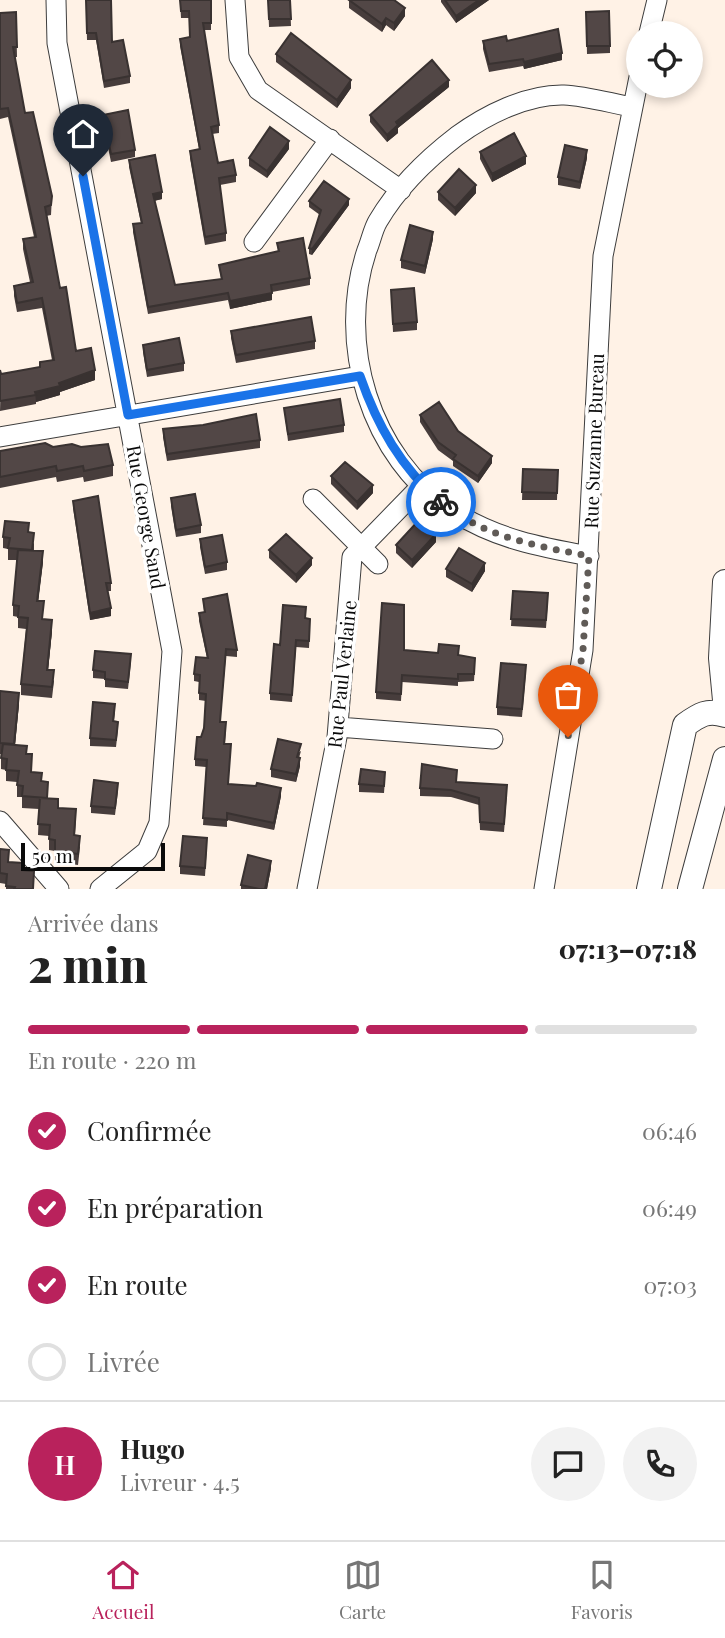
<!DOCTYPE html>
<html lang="fr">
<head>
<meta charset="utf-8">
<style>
  :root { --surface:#fff; --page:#f2f2f2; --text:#222; --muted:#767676; --line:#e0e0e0; --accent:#b9225c }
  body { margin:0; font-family:"Playfair Display",serif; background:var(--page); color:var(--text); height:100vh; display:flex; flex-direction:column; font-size:26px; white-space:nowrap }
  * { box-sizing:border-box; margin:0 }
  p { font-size:23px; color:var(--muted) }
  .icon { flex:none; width:38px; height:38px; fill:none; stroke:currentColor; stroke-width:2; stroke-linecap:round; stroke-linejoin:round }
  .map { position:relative; height:889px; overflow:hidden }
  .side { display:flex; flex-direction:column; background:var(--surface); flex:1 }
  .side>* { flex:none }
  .fabs { position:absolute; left:626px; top:21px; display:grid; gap:14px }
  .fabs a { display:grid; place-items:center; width:77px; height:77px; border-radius:50%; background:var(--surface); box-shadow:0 4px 10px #0003; font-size:35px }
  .scale { position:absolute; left:21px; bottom:18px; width:144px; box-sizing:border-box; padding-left:7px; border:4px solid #0a0a0a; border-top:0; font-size:19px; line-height:24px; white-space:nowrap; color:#0a0a0a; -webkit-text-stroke:5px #fff; paint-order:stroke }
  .pin { position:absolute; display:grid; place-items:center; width:60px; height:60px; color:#fff; margin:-72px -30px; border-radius:50% 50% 50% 0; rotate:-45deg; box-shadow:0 0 7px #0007 }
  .pin .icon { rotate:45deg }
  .courier { position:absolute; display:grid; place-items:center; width:70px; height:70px; margin:-35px; border:5px solid #1a73e8; border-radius:50%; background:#fff; color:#222; box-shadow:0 2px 9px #0007 }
  .overview em { font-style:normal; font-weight:800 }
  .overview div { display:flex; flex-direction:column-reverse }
  .overview { display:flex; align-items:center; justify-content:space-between; height:119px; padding:0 28px }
  h1 { font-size:46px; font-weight:800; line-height:52px }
  .bar { display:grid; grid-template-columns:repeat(4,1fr); gap:10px 7px; align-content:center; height:84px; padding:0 28px }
  .bar i { height:9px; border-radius:5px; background:var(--line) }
  .bar .selected { background:var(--accent) }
  .bar p { grid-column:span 4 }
  .line { display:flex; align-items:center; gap:18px; padding:0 28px; border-top:2px solid var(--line) }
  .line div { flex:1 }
  .round { display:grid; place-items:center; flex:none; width:74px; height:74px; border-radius:37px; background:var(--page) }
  ol { padding:0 28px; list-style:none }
  li { display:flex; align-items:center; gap:21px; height:77px }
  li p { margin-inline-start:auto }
  li .icon { padding:7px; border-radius:50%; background:var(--accent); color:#fff; stroke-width:4 }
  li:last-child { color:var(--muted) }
  li i { width:38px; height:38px; border:4px solid var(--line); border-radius:50% }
  .tab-bar { display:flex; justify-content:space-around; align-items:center; height:98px; border-top:2px solid var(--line); background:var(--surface); font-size:19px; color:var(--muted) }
  .tab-bar a { display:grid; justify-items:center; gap:4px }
  .tab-bar .selected { color:var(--accent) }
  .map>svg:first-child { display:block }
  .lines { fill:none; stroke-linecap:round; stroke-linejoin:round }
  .minor-casing { stroke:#3d3d3d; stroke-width:21 }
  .tertiary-casing { stroke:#3d3d3d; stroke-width:26 }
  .minor { stroke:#fff; stroke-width:19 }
  .tertiary { stroke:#fff; stroke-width:24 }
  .wall { fill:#473d3c }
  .shaded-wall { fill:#393231 }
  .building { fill:#524746; stroke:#393231; stroke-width:2 }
  .done { stroke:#605b57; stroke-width:7; stroke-dasharray:0 12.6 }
  .route { stroke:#1a73e8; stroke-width:9 }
  .labels { text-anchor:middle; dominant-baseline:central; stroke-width:7; stroke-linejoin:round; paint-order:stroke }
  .street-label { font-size:19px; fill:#0a0a0a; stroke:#fff }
</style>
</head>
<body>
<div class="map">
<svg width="725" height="889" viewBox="0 0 725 889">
  <rect width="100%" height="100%" fill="#fff2e6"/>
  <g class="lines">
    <g class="minor-casing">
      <path id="minor" d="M56,0l1,43 115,608 -13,172 -12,28 -47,38
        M235,0l4,57 19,33 143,100
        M649,33l8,-33
        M254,242l76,-103
        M0,437l360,-61
        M313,499l65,65
        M589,556c-49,-9 -92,-17 -135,-44 -85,-54 -118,-170 -87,-262 4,-9 6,-21 11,-29 20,-34 49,-62 79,-85 29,-21 70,-42 107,-41 22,1 46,8 68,12
        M338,727l155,12
        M0,821l59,68
        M307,889l30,-152 15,-180 70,-72
        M544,889l39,-239 20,-394 36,-179"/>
    </g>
    <g class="tertiary-casing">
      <path id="tertiary" d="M725,582l-4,76 4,42
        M649,889l36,-164c14,-10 23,-16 40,-10
        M690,889l35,-130"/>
    </g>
    <use href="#minor" class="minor"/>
    <use href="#tertiary" class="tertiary"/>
  </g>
  <path class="wall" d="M86,0l26,42 18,34v7l-26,5 -8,-48h-9z
    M180,0h31v30h-7l15,95v8l-7,1 6,29 18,12v7l-16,3 6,48v8l-21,4 -15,-87v-7l9,-2 -19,-103v-7l10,-2 -1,-19h-8z
    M268,0h22l1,26 -22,1z
    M349,0l56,16 -11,15 -8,-6 -4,7 -33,-24z
    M441,0h48l-33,23 -15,-21z
    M16,12l1,45h-2l10,56 27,83 -1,19 -5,1 14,72 16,63 19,29 -35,12v3l-24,7v2l-36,7 1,-37 39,-7v-5l12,-2 -10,-52 -25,4 -3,-16v-10l16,-4 -7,-33v-10l11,-2 -26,-120 -8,2v-106z
    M586,12l24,34v7l-23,1z
    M483,41h24l55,19 -38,9 -1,-3 -34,6 -6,-23z
    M276,54l75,34 -14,20 -61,-46z
    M449,87l-51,41v5l-11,9 -17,-20v-7z
    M103,115l32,35v7l-24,5 -8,-39z
    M289,149l-22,29 -18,-12v-8z
    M480,152l46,12 -34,18 -12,-23z
    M587,158l-7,31 -22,-4v-8z
    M129,160l33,39 -8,2 21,84 46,-6 -2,-14 59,-13 -1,-9 33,35v7l-38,7v8l-42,9 -2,-9 -80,14 -15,-82v-8l8,-1 -12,-56z
    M438,192l38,1 -21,23 -17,-16z
    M309,201l40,4 -37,50 -3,-1v-6l11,-33 -11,-8z
    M433,239l-8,35 -24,-6v-8z
    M391,290l26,32v8l-24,2z
    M231,331l84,10v8l-79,14 -5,-25z
    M143,345l41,18v8l-37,6 -4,-25z
    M284,408l60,17v7l-56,9z
    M420,415l38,16 34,32 -14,20 -25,-17v-5l-15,-11 -18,-28z
    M163,429l97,11v8l-93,13 -4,-24z
    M53,447l60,18v11l-29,6 -1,-5 -26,5 -1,-5 -56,11v-37z
    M523,469l35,1 -1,30h-35z
    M331,476l42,17 -16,17 -26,-26z
    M171,498l30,27v8l-25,4 -5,-31z
    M73,501l38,82v8h-3l3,25 -21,4 -17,-112z
    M29,532l5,12v7l9,11 -5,39 5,18 9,12 -4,39 6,11 -2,17 -31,-3v-11l5,-55 -8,-1v-11l-5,-1v-11l4,-45h-9v-11l-5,-1v-11z
    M200,539l27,23v8l-22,4 -5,-27z
    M436,542l-24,26 -16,-15v-8z
    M269,550l43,15 -16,18 -27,-25z
    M446,569l39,2 -13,21 -26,-15z
    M513,591l35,9 -2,28 -35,-2z
    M203,599l34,51v7l-11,-1 -6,66 6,7 -1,15 4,41 52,11 -7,34 -47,-10v7l-24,-2 3,-58 -11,-1v-7l9,-31 2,-27 -7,-1v-18l-5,-1v-7l13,-16 -8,-37v-8l5,-1z
    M306,618l4,8 -1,22 -13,-1 -4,55 -22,-2v-7l10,-48z
    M404,650l54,5 17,10 -1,16 -16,1v4l-56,-4 -1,19 -25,-2v-7z
    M131,662l-3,27 -23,-2v-8l-12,-1v-8z
    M526,672l-4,45 -25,-2v-8z
    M0,691l19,13 -4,41 12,9 5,11v7l10,9 5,18 11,9 18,12 -1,15 5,12 -2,18 -23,-3v-11l-6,-1v-14l-11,-1 1,-26 -17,-1v-11h-5v-15l-11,-1v-11l-5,-1v-15h-1z
    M115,712l-1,9 4,8 -2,18 -26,-1v-8z
    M301,751l-2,7 1,8 -4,16 -25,-5v-8z
    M385,779l-1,14 -25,-1v-8z
    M457,782l50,11 -3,39 -24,-2 -1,-25 -28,-8 -31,-1v-8z
    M118,791l-3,24 -24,-2v-7z
    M207,846l-2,30 -25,-2v-8z
    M0,849l9,13 14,8 11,1 -1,18h-27v-5l-6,-1z
    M271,868l-4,21h-26v-4z"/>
  <path class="shaded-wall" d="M479,0h10l-33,23v-7z
    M405,8v8l-11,15v-8z
    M386,18v7l-4,7v-8z
    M562,53v7l-38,9v-7z
    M351,80v8l-14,20v-8z
    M449,80v7l-51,41v5l-11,9v-7l9,-13z
    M289,141v8l-22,29v-7z
    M587,150v8l-7,31v-7z
    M526,156v8l-34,18v-8z
    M476,185v8l-21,23v-8z
    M162,192v7l-9,2v-7z
    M349,199v6l-37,50v-6z
    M433,232v7l-8,35v-8z
    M272,293v7l-42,9v-8z
    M95,370v10l-35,12v3l-24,7 -1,-10z
    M492,456v7l-14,20v-7z
    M373,485v8l-16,17v-8z
    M436,534v8l-24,26v-8z
    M43,551v11l-6,50v-11z
    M312,558v7l-16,18v-8z
    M485,563v8l-13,21v-8z
    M111,608v8l-21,4v-7z
    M52,620v11l-5,50v-11z
    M19,693v11l-5,52v-12z
    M300,758v8l-4,16v-8z
    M281,788v8l-7,34v-7z
    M271,861v7l-4,21h-2z"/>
  <path class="building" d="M86,0h25l1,42 11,-2 7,36 -26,5 -8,-48h-9z
    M180,0h31v23h-8l16,102 -8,2 7,36 15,-3 3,15 -17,3 7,55 -21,4 -15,-86 10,-2 -20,-110 10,-2 -1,-26h-8z
    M268,0h22l1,19h-22z
    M349,0h45l11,8 -11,15 -8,-5 -4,6z
    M445,0h34l-23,16z
    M609,11l1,35h-23l-1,-34z
    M16,12l1,35h-4l12,66 8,-1 19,84 -1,9 -6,2 15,81 6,-1 10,64 15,-3 4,22 -36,13 1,3 -25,6 1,3 -36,6v-31l1,4 39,-7v-5l14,-2 -12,-62 -25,5 -3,-17 19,-4 -10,-43 13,-2 -28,-129 -8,1v-96z
    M558,29l4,24 -38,9 -1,-3 -34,5 -6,-23 23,-5 1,5z
    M291,33l60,47 -14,20 -61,-46z
    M432,60l17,20 -53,42 2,3 -11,10 -17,-20z
    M128,110l7,40 -24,4 -8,-39z
    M270,127l19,14 -22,30 -18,-13z
    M514,133l12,23 -34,18 -12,-22z
    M565,145l22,5 -7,32 -22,-5z
    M155,155l7,37 -9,2 22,91 47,-6 -3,-14 60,-14 -2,-8 26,-5 7,40 -39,7 1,8 -42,8 -2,-8 -80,14 -15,-83 9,-1 -13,-63z
    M459,169l17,16 -21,23 -17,-16z
    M324,181l25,18 -37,50 -3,-1 12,-38 -12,-9z
    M410,225l23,7 -8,34 -24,-6z
    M414,288l3,34 -24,2 -2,-34z
    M311,317l4,24 -79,14 -5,-24z
    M179,338l5,25 -37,7 -4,-25z
    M340,399l4,26 -56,9 -4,-26z
    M439,402l19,29 34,25 -14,20 -25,-17 3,-4 -18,-13 -18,-27z
    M256,414l4,26 -93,14 -4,-25 40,-4z
    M45,443l8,4 19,-3 9,3 27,-3 5,21 -29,6 -1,-5 -26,5 -1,-5 -56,11v-26z
    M345,462l28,23 -16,17 -26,-26z
    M523,469l35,1 -1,23 -35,-1z
    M195,494l6,31 -25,5 -5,-32z
    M98,496l13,87h-5l5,25 -21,5 -17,-112z
    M420,519l16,15 -24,26 -16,-15z
    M5,521l24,2 -1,9 6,1 -2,17 -24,-2 2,-10 -7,-1z
    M286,534l26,24 -16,17 -27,-25z
    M222,535l5,27 -22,5 -5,-28z
    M459,548l26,15 -13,21 -26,-15z
    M18,550l25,1 -6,50h7l-2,18 10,1 -5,50h7l-2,17 -31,-3 7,-66 -10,-1 1,-11 -6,-1z
    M513,591l35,2 -2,27 -35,-1z
    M227,594l10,56 -11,-1 -6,73h6l-2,22h7l-3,40 28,2 1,-3 24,5 -7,35 -47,-10v7l-24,-2 4,-58 -12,-1 2,-22h4l3,-9 2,-34 -7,-1 1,-18 -6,-1 2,-17 12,1 -9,-45 6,-1 -2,-13z
    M382,603l22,2v45l34,3 1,-9 20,2 -1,9 17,3 -1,16h-16v5l-56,-4 -1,19 -25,-2z
    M283,605l23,2 -1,11 5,1 -1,22 -13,-1 -4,55 -22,-2 4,-49 6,1z
    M95,651l36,3 -3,28 -23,-3v-7l-12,-2z
    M501,663l25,2 -4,44 -25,-2z
    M0,691l19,2 -5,51 -14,-1z
    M93,702l22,2 -2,17 5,1 -2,18 -26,-2z
    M278,739l23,5 -4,13 3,1 -4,16 -25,-5z
    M3,744l24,2 -1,8h6l-1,18 11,1 -1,8 7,1 -1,16 -25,-2 1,-10 -6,-1 2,-14 -13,-1 1,-11 -6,-1z
    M422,764l35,6 -1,12 51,3 -3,39 -24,-2 -1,-24 -28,-8 -31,-2z
    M361,769l24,3 -1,14 -25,-2z
    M94,780l24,3 -3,25 -24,-2z
    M40,798l18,1v9l18,1 -2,26 6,1 -2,18 -23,-3v-11l-6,-1 1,-14 -12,-1z
    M183,836l24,2 -2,30 -25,-2z
    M0,849l9,1 -1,12 15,1 -1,7 12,1 -1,18h-19l1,-2 -9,-1 1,-12 -7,-1z
    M248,855l23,6 -6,28h-6l-18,-4z"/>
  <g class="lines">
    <path class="done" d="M441,502c43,35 95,44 148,54l-6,94 -15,87"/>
    <path class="route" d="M83,176l45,239 232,-39c17,49 41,92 81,126"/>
  </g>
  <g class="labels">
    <g class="street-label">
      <text transform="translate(593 441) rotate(-88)">Rue Suzanne Bureau</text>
      <text transform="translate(147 517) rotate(80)">Rue George Sand</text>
      <text transform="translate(341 674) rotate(-84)">Rue Paul Verlaine</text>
    </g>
  </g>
</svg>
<div class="fabs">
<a><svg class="icon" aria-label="locate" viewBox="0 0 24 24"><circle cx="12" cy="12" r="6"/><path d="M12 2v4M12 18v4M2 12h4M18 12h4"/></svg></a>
</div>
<div class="scale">50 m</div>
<div class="pin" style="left:568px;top:737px;background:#ea580c"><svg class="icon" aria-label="bag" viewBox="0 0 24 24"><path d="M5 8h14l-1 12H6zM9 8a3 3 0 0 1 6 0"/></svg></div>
<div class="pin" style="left:83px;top:176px;background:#1f2937"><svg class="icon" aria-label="home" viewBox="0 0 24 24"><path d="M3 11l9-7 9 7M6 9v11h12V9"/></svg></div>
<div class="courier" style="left:441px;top:502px"><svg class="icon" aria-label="bike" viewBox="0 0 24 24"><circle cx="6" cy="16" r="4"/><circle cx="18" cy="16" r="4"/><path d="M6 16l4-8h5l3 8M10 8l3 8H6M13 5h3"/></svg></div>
</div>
<section class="side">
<div class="overview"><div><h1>2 min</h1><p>Arrivée dans</p></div><em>07:13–07:18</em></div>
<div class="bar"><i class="selected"></i><i class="selected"></i><i class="selected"></i><i></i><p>En route · 220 m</p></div>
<ol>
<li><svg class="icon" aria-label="check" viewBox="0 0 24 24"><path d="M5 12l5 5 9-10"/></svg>Confirmée<p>06:46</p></li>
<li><svg class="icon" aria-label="check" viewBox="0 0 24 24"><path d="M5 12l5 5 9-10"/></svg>En préparation<p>06:49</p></li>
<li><svg class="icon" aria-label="check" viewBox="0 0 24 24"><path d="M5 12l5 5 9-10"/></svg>En route<p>07:03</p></li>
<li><i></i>Livrée</li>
</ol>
<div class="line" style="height:126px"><b class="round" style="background:var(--accent);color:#fff">H</b><div><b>Hugo</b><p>Livreur · 4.5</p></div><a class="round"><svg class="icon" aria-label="chat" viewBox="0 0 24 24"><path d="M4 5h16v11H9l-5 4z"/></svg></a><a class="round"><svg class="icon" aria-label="phone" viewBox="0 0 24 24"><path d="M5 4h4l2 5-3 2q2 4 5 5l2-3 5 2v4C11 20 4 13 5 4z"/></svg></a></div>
</section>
<nav class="tab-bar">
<a class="selected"><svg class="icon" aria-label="home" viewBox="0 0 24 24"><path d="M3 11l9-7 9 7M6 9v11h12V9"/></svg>Accueil</a>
<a><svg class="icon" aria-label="map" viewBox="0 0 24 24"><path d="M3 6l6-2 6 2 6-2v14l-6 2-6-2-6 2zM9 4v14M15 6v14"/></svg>Carte</a>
<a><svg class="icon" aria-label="saved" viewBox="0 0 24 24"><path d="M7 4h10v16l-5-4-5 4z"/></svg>Favoris</a>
</nav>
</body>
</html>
